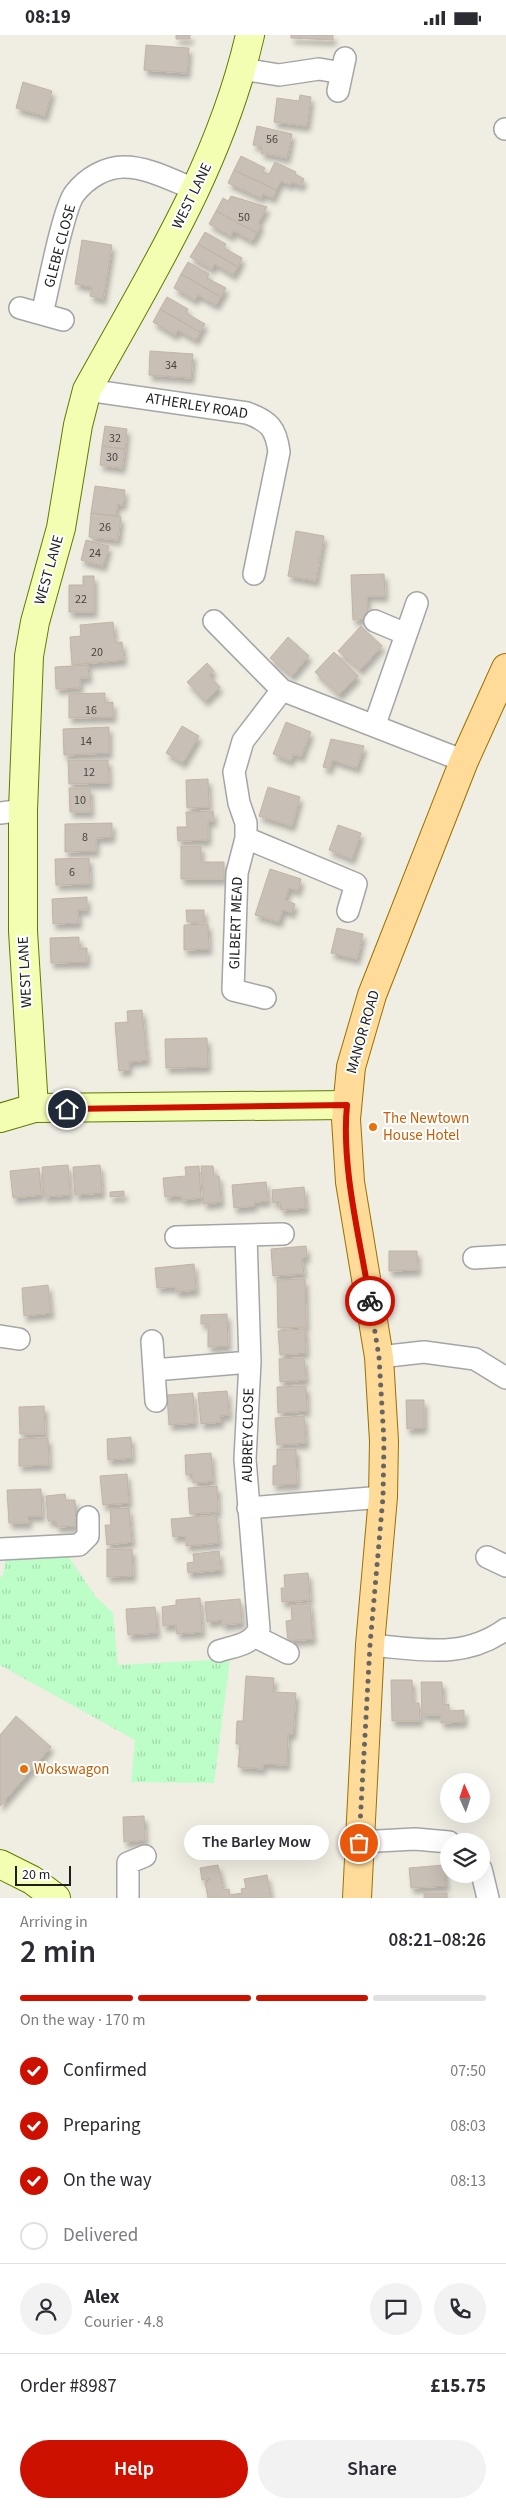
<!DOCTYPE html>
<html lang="en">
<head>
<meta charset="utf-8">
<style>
  :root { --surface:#fff; --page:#f2f2f3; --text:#2b2b33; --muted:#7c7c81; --line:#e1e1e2; --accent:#c10 }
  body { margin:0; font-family:"Source Sans 3",sans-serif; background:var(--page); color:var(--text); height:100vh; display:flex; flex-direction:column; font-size:19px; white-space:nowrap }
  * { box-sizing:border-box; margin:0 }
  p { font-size:16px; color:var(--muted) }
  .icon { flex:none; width:28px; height:28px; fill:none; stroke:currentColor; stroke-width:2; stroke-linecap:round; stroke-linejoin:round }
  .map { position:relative; height:1863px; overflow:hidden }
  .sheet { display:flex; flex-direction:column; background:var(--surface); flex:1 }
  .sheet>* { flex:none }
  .needle { width:32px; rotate:357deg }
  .fabs { position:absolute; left:440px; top:1738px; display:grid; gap:10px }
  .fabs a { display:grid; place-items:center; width:50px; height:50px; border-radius:50%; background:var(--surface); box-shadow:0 5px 20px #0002; font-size:25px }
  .scale { position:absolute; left:15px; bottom:12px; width:56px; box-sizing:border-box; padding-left:5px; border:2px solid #1e1e1e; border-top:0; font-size:14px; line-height:18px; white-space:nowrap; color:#1e1e1e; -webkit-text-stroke:4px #fff; paint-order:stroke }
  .pin { position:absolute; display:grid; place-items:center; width:42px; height:42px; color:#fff; margin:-21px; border:2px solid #fff; border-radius:50%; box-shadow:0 1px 5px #0007 }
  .courier { position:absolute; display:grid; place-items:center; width:50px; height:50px; margin:-25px; border:4px solid #c10; border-radius:50%; background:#fff; color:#222; box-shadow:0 1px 6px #0007 }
  .bubble { position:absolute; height:35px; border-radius:18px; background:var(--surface); box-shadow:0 5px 20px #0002; font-size:16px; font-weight:600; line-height:35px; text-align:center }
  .head em { font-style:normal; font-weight:600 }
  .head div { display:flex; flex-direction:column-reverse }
  .head { display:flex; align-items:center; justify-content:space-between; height:85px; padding:0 20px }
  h1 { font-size:32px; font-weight:600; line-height:38px }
  .bar { display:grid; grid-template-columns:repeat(4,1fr); gap:8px 5px; align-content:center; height:60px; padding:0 20px }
  .bar i { height:6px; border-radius:4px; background:var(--line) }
  .bar .on { background:var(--accent) }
  .bar p { grid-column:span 4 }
  .line { display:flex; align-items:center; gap:12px; padding:0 20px; border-top:1px solid var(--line) }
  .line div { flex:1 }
  .round { display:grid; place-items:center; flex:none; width:52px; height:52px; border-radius:26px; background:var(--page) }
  ol { padding:0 20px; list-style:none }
  li { display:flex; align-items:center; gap:15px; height:55px }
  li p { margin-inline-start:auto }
  li .icon { padding:5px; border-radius:50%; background:var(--accent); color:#fff; stroke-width:4 }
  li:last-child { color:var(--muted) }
  li i { width:28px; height:28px; border:2px solid var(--line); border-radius:50% }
  .action { display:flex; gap:10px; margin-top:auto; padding:10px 20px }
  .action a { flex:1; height:58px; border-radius:30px; background:var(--accent); color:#fff; font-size:20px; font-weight:600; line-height:58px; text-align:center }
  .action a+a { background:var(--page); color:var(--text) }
  .status { display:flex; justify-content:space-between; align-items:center; height:35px; padding:0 25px; background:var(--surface); direction:ltr }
  .status svg { height:14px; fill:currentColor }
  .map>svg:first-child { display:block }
  .park { fill:url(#park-tufts) }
  .building { fill:#c8bfb6; stroke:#c2b4a4; filter:url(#shadow) }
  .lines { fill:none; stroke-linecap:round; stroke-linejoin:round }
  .street-casing { stroke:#a5a5a5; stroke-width:24 }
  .secondary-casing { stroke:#637a00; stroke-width:30 }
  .primary-casing { stroke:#987200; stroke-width:30 }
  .street { stroke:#fff; stroke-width:21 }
  .secondary { stroke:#f4feb3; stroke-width:28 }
  .primary { stroke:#ffdb99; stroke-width:28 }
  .done { stroke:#686663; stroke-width:5; stroke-dasharray:0 9 }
  .route { stroke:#c10; stroke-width:6 }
  .food-dot { fill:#e8710a; stroke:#fff; stroke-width:2 }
  .labels { text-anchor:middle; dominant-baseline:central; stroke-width:4; stroke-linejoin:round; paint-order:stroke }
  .number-label { font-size:12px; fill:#484644 }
  .street-label { font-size:15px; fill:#1e1e1e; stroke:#fff }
  .food-label { font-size:15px; fill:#c56008; stroke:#fff; text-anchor:start }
</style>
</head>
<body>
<div class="status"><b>08:19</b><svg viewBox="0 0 49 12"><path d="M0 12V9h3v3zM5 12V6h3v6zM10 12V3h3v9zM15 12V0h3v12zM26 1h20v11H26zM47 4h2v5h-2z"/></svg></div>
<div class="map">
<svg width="506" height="1863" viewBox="0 0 506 1863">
  <defs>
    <pattern id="park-tufts" width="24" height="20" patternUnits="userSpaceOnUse" patternTransform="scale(1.25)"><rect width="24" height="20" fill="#bdfdc7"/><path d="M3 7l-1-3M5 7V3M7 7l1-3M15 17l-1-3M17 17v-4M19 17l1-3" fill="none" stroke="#a2d8aa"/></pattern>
    <filter id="shadow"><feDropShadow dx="3" dy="5.5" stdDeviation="2.5" flood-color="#0004"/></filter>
  </defs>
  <rect width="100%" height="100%" fill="#f0ede3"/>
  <path class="park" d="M66,1518l30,44 17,16 5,52 112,-6 -16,124 -83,-1 4,-42 -135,-75v-88l3,-1 3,-19z"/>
  <path class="building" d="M176,0h14v4h-14z
    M291,0h42v5l-42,-2z
    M146,10l43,3 -2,25 -43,-3z
    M23,47l29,9 -7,25 -29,-8z
    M300,60l11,2 -4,29 -33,-4 3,-24 22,3z
    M257,91l35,8 -5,24 -26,-5 1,-6 -9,-2z
    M241,121l24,12 -2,4 6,2 6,-12 21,10 -1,2 9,5 -3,7 -9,-4 -2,3 -9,-4 -5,9 -42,-20z
    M234,135l42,20 -3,8 -10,-4 -2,4 -33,-15z
    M231,161l36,11 -9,16 3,2 -4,8 -41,-22 7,-13 5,3z
    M216,176l41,22 -5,8 -18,-10 -3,5 -22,-12z
    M205,197l21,12 -2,4 18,10 -4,9 -40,-23z
    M82,205l30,5 -9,54 -13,-3 2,-9 -17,-3z
    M198,209l40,23 -5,8 -18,-11 -3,5 -22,-12z
    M188,227l21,12 -2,4 19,10 -5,9 -40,-23z
    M181,239l40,23 -5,8 -18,-10 -3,5 -21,-12z
    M167,262l21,12 -2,4 19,11 -5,8 -40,-23z
    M160,274l40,23 -4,8 -18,-10 -3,5 -22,-13z
    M150,316l43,3 -2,24 -42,-3z
    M105,391l22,3 -2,20 -23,-3z
    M102,411l23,3 -3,19 -22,-3z
    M95,451l30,4 -2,15 -6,-1 -1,12 -25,-3z
    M91,478l30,4 -3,23 -29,-3z
    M296,496l28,5 -8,45 -28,-5z
    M86,505l23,6 -6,20 -22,-6z
    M384,539l1,22h-18l1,23 -15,1 -2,-45z
    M83,541h11v36h-25v-27h14z
    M113,587l2,21 7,-1 2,18 -52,5 -2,-28 11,-1 -1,-11z
    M361,591l21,20 -22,24 -22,-19z
    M288,602l21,19 -17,20 -22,-18z
    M334,617l24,24 -19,19 -24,-23z
    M207,628l7,8 -5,4 11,12 -15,14 -18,-19z
    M88,630l1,13h-9v10l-24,1 -1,-22z
    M105,658v10l8,-1v15l-44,1v-24z
    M286,687l25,10 -10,25 -8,-3 -2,7 -18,-7z
    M182,691l17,10 -16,27 -17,-10z
    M109,692v26l-45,2 -1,-26z
    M331,704l33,7 -7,22 -25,-8 -2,9 -7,-2z
    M68,725h40l1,23 -40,1z
    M208,744l1,28 -22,1 -1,-28z
    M268,752l32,10 -8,29 -33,-10z
    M69,753h21l1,24h-21z
    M213,776l1,10h-6v19l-30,1 -1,-14h10l-1,-15z
    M112,788v14l-16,1v13l-31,1v-28z
    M338,790l23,8 -9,26 -23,-9z
    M181,811h20v16h23v17h-43z
    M89,823l1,26 -34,1 -1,-26z
    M270,834l31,10 -3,12 -9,-3 -4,12 10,4 -3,9 -9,-3 -4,12 -24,-7z
    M87,862v13h-9l1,13 -26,1 -1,-25z
    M186,875h18v12h-17z
    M208,889l1,25 -25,1v-25z
    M337,893l26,6 -6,25 -26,-6z
    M79,902v11h8v14l-36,1 -1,-25z
    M142,975l5,50 -18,2v8l-10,1 -4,-48 13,-1 -1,-11z
    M207,1003l1,29 -42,1 -1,-29z
    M68,1130l2,30 -26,2 -2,-30z
    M100,1130l2,28 -27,2 -2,-28z
    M199,1131l2,32 -19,2v-4l-17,1 -2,-19 23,-2 -1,-9z
    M201,1131h12l1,10h5l2,26 -17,2z
    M39,1133l2,27 -28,3 -3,-27z
    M266,1147l2,19 -14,1v4l-20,2 -2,-23z
    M304,1152l2,21 -25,2 -1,-8 -7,1 -1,-13z
    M124,1156v5l-14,1v-5z
    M306,1211l1,11 -5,1 2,16 -31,2 -2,-27z
    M389,1216h28l1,19 -29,1z
    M194,1229l2,26 -20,2v-5l-19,1 -2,-20z
    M305,1244l1,48 -28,1 -1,-48z
    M48,1250l3,28 -27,3 -2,-28z
    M227,1279l1,32 -20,1v-23h-7v-9z
    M305,1294l1,24 -26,2 -2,-24z
    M304,1323l2,22 -26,2 -1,-23z
    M306,1351l1,25 -29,2 -1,-26z
    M227,1356l2,24 -9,1 1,6 -20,2 -3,-31z
    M193,1358l2,30 -26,2 -2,-30z
    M406,1365h18v28l-17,1z
    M44,1371l1,28h-25l-1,-27z
    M304,1381l2,27 -29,2 -2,-27z
    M131,1402l1,21 -24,2 -1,-21z
    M48,1403l1,27 -30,1v-27z
    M277,1414h19l1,35 -24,1v-19l4,-1z
    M211,1418l2,28 -20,2v-9l-7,1 -1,-20z
    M127,1439l2,29 -26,2 -3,-29z
    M217,1451l1,26 -28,2 -2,-26z
    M41,1454l1,27h-14l1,7h-20l-2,-33z
    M65,1459l1,6h9l1,26 -19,1 -1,-6h-8l-2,-25z
    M129,1473l3,34 -25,3 -2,-20h6l-1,-16z
    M216,1480l3,28 -33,3v-10l-13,1 -2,-18z
    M107,1514h25l1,27 -26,1z
    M219,1516l2,19 -33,3 -1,-10 7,-1 -1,-8z
    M308,1538l2,27 -28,2 -1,-14h4l-1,-13z
    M200,1563l2,34 -25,2 -1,-9 -13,1 -1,-19 14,-2v-5z
    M240,1564l2,24 -20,2v-5l-15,2 -2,-20z
    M310,1568l3,36 -25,2 -2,-20 6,-1 -1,-15z
    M155,1572l2,26 -29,2 -2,-26z
    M246,1641l28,2 -1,14 23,1 -3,41h-5l-1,31 -24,-1v5l-25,-2 2,-23h-4l1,-23h6z
    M391,1645h21l1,23h6l1,18h-28z
    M421,1647h21l1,23 6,-1v7l15,-1v12l-23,1v-8h-19z
    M16,1681l35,31 -51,59v-71z
    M144,1781l1,24 -21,2 -1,-25z
    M218,1830l6,25 5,-1 1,6 12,-2 -1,-4 5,-1 -2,-9 23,-4 4,23h-63l-3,-16 5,-1v-3l-8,2 -2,-12z
    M444,1830l2,21 -35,2 -2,-20z
    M424,1858h23v5h-23z"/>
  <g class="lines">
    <g class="street-casing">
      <path id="street" d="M242,34l37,6 40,-6 23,4
        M338,56l7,-33
        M505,94h1
        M20,273l43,12
        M42,279c6,-24 21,-106 33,-121 12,-15 30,-26 49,-26 25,0 51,15 73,23
        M87,355l160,23c22,8 29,15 32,39l-25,122
        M214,586l68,69 182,71
        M375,586l31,13
        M375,689l42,-121
        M0,778l23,-3
        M246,803l110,46 -8,27
        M265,963l-32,-8 4,-117 9,-35v-15l-7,-20 -5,-31 9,-31 39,-51
        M176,1202l107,-3
        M474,1223l32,-2
        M0,1301l19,3
        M152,1306l4,60
        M379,1322l45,-5 51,7 31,19
        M154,1335l96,-8
        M248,1473l135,-11
        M0,1514l79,-4 9,-9v-19
        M487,1522l19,9
        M256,1602l32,16
        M370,1610c50,4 93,15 136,-16
        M219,1616c15,-5 33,-6 40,-22l-14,-170 5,-97 -4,-126
        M359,1807l56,-3 34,3
        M481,1834l7,29
        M128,1863v-35l17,-7"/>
    </g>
    <g class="secondary-casing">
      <path id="secondary" d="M34,1073l-11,-177v-121l6,-154 6,-34 26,-94 17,-103 9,-35c64,-116 133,-224 163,-355
        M0,1083l34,-10 313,-3
        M0,1829l32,16 24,18"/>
    </g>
    <g class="primary-casing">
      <path id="primary" d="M357,1863l13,-253 13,-148 1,-56 -5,-84 -29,-175 -4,-63 5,-52 21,-72 92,-234 42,-93"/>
    </g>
    <use href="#street" class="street"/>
    <use href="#secondary" class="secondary"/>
    <use href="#primary" class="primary"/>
  </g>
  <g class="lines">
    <path class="done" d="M359,1808l11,-198 13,-148 1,-56 -5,-84 -9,-56"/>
    <path class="route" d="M67,1074l280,-4c-6,62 13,134 23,196"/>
  </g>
  <g class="food-dot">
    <circle cx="373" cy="1092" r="5"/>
    <circle cx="24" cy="1734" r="5"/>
  </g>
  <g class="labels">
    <g class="number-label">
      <text x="272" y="104">56</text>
      <text x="244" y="182">50</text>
      <text x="171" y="330">34</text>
      <text x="115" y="403">32</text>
      <text x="112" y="422">30</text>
      <text x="105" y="492">26</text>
      <text x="95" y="518">24</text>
      <text x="81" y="564">22</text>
      <text x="97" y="617">20</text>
      <text x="91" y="675">16</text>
      <text x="86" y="706">14</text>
      <text x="89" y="737">12</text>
      <text x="80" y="765">10</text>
      <text x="85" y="802">8</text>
      <text x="72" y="837">6</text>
    </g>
    <g class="street-label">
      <text transform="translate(192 161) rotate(-64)">WEST LANE</text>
      <text transform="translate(60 211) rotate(-75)">GLEBE CLOSE</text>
      <text transform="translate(197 371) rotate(9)">ATHERLEY ROAD</text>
      <text transform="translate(49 535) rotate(-74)">WEST LANE</text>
      <text transform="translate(236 888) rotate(-88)">GILBERT MEAD</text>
      <text transform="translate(25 937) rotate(-93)">WEST LANE</text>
      <text transform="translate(363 997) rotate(-74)">MANOR ROAD</text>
      <text transform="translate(248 1400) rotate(-89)">AUBREY CLOSE</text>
    </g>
    <g class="food-label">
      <text x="383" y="1083">The Newtown<tspan x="383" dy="17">House Hotel</tspan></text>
      <text x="34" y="1734">Wokswagon</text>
    </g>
  </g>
</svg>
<div class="fabs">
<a><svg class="needle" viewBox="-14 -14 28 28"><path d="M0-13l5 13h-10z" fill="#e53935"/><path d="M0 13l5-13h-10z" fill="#7c7c81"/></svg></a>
<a><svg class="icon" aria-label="layers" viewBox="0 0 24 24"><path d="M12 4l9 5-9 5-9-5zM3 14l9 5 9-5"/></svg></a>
</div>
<div class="scale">20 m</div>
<div class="pin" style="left:359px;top:1808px;background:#ea580c"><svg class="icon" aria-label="bag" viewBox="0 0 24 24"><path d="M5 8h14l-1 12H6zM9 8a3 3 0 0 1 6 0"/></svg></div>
<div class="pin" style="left:67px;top:1074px;background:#1f2937"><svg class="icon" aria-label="home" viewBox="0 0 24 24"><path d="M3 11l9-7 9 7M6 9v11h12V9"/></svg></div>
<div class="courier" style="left:370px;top:1266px"><svg class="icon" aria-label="bike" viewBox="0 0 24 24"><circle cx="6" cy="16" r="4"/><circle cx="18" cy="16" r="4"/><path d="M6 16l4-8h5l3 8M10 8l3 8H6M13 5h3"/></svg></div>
<div class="bubble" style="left:184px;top:1790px;width:145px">The Barley Mow</div>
</div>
<section class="sheet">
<div class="head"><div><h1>2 min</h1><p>Arriving in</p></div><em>08:21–08:26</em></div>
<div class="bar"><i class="on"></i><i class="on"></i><i class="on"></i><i></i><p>On the way · 170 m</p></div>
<ol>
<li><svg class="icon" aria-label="check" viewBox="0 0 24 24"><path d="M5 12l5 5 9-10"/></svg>Confirmed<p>07:50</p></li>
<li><svg class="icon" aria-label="check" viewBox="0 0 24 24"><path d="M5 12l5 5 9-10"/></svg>Preparing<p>08:03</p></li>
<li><svg class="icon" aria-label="check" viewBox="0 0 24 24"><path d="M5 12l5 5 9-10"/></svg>On the way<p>08:13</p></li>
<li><i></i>Delivered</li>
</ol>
<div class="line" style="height:90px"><a class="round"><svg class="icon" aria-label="person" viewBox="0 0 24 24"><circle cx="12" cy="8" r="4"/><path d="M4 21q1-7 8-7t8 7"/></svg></a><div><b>Alex</b><p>Courier · 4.8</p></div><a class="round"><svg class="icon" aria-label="chat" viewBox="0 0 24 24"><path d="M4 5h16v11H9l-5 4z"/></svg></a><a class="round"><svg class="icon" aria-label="phone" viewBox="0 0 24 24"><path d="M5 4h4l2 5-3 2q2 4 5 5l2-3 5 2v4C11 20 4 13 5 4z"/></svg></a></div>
<div class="line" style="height:65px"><div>Order #8987</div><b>£15.75</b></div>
<div class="action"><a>Help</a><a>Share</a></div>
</section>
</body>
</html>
